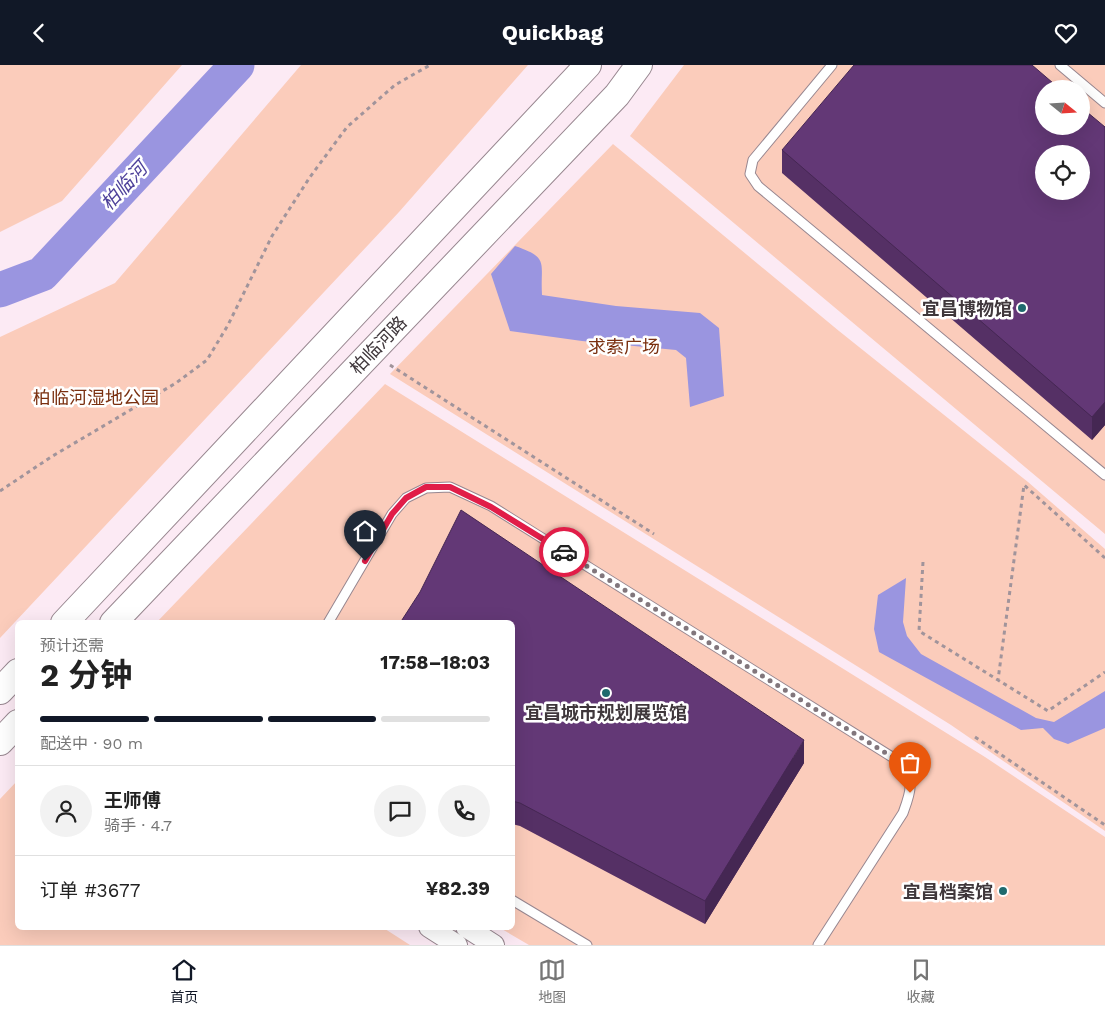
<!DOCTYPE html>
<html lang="zh">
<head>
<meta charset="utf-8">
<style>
  :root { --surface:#fff; --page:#f2f2f2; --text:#222; --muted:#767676; --line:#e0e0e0; --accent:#111827 }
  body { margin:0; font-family:"Work Sans","Noto Sans SC",sans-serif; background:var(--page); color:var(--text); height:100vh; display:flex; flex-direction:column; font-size:19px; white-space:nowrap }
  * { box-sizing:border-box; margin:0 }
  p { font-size:16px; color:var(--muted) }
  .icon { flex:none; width:28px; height:28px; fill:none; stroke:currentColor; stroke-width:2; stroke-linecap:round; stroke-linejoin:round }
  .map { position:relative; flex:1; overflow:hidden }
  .panel { position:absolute; left:15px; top:555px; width:500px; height:310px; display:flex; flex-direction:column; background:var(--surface); border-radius:8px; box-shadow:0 5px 20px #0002 }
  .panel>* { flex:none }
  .needle { width:32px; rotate:108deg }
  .fabs { position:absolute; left:1035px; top:15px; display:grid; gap:10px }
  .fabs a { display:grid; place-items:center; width:55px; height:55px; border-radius:50%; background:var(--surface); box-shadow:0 5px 20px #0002; font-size:25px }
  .pin { position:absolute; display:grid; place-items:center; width:42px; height:42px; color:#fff; margin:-51px -21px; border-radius:50% 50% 50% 0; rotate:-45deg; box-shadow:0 0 5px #0007 }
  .pin .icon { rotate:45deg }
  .courier { position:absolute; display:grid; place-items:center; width:50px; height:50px; margin:-25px; border:4px solid #e11d48; border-radius:50%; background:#fff; color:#222; box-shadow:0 1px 6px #0007 }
  .headline em { font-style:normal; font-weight:700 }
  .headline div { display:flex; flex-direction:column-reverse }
  .headline { display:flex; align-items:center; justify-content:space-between; height:85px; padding:0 25px }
  h1 { font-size:32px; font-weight:700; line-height:38px }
  .bar { display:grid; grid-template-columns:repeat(4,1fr); gap:8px 5px; align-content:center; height:60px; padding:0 25px }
  .bar i { height:6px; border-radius:4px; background:var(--line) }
  .bar .on { background:var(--accent) }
  .bar p { grid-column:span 4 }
  .line { display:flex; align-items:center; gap:12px; padding:0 25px; border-top:1px solid var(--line) }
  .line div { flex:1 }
  .round { display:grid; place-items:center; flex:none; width:52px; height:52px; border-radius:26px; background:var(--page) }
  header { display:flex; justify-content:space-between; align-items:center; height:65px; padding:0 25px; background:var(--accent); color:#fff; font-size:22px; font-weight:700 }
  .tabs { display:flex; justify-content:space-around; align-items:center; height:70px; border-top:1px solid var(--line); background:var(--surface); font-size:14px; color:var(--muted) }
  .tabs a { display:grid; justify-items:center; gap:2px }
  .tabs .on { color:var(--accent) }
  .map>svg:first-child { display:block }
  .green { fill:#fbccbb; fill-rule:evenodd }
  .water { fill:#9a95e0 }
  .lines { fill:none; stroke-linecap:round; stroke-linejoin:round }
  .river { stroke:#9a95e0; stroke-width:35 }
  .service-casing { stroke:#988790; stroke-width:11 }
  .tertiary-casing { stroke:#988790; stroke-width:22 }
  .primary-casing { stroke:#988790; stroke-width:28 }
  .path { stroke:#a1949b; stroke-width:3; stroke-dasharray:4 4; stroke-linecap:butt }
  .service { stroke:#fff; stroke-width:9 }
  .tertiary { stroke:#fff; stroke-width:20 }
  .primary { stroke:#fff; stroke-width:26 }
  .wall { fill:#553065 }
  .shaded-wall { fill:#452753 }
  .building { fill:#633876; stroke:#452753; fill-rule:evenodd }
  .done { stroke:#81767c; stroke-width:5; stroke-dasharray:0 9 }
  .route { stroke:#e11d48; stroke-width:6 }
  .poi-dot { fill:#1e6a6e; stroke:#fff; stroke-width:2 }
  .labels { text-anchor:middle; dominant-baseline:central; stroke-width:5; stroke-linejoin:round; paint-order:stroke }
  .poi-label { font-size:18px; font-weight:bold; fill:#3f373b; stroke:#fff; text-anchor:end }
  .street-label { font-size:18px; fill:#3f373b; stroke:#fff }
  .park-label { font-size:18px; fill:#7a3010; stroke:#fff }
  .water-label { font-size:19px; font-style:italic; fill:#4e419a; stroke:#fff }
</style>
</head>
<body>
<header><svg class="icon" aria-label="back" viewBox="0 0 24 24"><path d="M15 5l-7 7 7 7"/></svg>Quickbag<svg class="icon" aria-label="heart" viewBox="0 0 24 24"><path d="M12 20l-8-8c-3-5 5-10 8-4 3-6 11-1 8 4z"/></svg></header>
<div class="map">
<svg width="1105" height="880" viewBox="0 0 1105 880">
  <rect width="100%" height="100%" fill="#fceaf4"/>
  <path class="green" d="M0,0h182l-120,136 -62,31z
    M301,0h227l-129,147 -399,426v-301l115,-54z
    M684,0h421v469l-475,-398zM1044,24h37v37h-37zM1044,89h37v37h-37z
    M613,79l226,187 189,151 77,67v282l-154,-106 -561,-351z
    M385,319l600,373 120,80v108h-576l-29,-17 12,-1v-304h-356z
    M17,716l1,146h364l28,18h-410v-146z"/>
  <path class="water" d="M515,181c35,12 25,16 27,49l74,11 84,7 19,15 5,68 -34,11 -4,-49 -10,-8 -94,-9 -72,-10 -19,-57z
    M906,513l-3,44 4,14 14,18 115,64 18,4 51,-31v37l-37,16 -14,-5 -11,-11 -22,2 -142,-78 -5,-23 4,-34z"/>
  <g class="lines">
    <path class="river" d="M0,225l42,-16 195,-209"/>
    <g class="service-casing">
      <path id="service" d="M832,0l-79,95 -3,14 8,12 347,289
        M1060,0l45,38
        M328,558l64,-109 14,-16 20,-10 24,-1 41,19 409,256c15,20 11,29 3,51l-85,132
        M512,835l75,45"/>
    </g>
    <g class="tertiary-casing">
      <path id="tertiary" d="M429,862l28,18
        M466,862l28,18"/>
    </g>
    <g class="primary-casing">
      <path id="primary" d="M64,558l524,-558
        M113,558l504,-528 22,-30
        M0,626l18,-19
        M0,677l18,-19"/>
    </g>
    <path class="path" d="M390,300l264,169
      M0,426l51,-34 125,-74 31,-23 21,-35 44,-89 38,-59 37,-50 48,-42 35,-20
      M1105,493l-81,-73 -26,195 50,31 57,-39
      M923,497l-4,69 79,49
      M975,672l130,88"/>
    <use href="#service" class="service"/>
    <use href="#tertiary" class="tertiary"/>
    <use href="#primary" class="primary"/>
  </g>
  <path class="wall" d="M1105,62v298l-13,15 -310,-267v-23z
    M512,558l292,140 -99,161 -185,-98 -8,-2z"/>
  <path class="shaded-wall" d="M1105,337v23l-13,15v-23z
    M804,675v23l-99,161v-23z"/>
  <path class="building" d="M854,0h178l28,24h-16v37h37v-19l24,20v275l-13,15 -310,-267zM1044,89h37v37h-37z
    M461,445l343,230 -99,161 -185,-98 -8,-2v-178h-112l20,-31z"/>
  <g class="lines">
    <path class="done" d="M564,487l336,210 10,13v18"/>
    <path class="route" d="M365,496l27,-47 14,-16 20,-11h24l41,20 73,45"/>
  </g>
  <g class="poi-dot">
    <circle cx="1022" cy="243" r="5"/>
    <circle cx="606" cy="628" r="5"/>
    <circle cx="1003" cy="826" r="5"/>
  </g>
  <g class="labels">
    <g class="poi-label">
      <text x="1012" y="243">宜昌博物馆</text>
      <text x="606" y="647" text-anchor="middle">宜昌城市规划展览馆</text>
      <text x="993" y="826">宜昌档案馆</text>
    </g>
    <g class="street-label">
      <text transform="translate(378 280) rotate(-46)">柏临河路</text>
    </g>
    <g class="park-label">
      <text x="624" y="281">求索广场</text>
      <text x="96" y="332">柏临河湿地公园</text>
    </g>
    <g class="water-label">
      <text transform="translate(124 121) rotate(-47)">柏临河</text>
    </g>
  </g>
</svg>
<div class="fabs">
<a><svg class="needle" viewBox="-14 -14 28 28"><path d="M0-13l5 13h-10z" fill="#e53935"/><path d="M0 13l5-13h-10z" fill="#767676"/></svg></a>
<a><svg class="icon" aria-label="locate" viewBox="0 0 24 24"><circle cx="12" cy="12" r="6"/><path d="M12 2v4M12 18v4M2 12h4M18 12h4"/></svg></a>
</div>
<div class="pin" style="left:910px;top:728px;background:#ea580c"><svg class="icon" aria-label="bag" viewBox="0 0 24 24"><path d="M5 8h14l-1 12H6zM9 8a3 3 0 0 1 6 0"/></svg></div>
<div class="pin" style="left:365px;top:496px;background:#1f2937"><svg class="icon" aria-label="home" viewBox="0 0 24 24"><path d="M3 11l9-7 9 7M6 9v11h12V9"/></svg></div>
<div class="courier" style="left:564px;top:487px"><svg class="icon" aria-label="car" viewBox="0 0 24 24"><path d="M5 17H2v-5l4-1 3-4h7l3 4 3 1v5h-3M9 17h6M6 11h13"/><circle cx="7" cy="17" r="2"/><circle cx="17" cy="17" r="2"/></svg></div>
<section class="panel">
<div class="headline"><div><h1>2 分钟</h1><p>预计还需</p></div><em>17:58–18:03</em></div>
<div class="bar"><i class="on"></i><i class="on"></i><i class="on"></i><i></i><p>配送中 · 90 m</p></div>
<div class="line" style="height:90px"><a class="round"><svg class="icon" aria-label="person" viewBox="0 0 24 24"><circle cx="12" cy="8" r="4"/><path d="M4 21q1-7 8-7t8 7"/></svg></a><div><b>王师傅</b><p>骑手 · 4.7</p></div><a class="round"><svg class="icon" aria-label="chat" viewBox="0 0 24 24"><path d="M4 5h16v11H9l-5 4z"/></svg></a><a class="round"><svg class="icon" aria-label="phone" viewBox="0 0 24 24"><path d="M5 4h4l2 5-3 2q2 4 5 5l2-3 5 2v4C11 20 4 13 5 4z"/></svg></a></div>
<div class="line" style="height:65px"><div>订单 #3677</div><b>¥82.39</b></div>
</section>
</div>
<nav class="tabs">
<a class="on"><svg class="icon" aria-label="home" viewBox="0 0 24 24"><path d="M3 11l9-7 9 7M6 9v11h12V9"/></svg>首页</a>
<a><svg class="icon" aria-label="map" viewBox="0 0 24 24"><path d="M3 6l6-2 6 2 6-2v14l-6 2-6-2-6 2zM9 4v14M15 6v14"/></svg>地图</a>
<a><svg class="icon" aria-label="saved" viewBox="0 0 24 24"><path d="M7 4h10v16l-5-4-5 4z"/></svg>收藏</a>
</nav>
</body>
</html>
